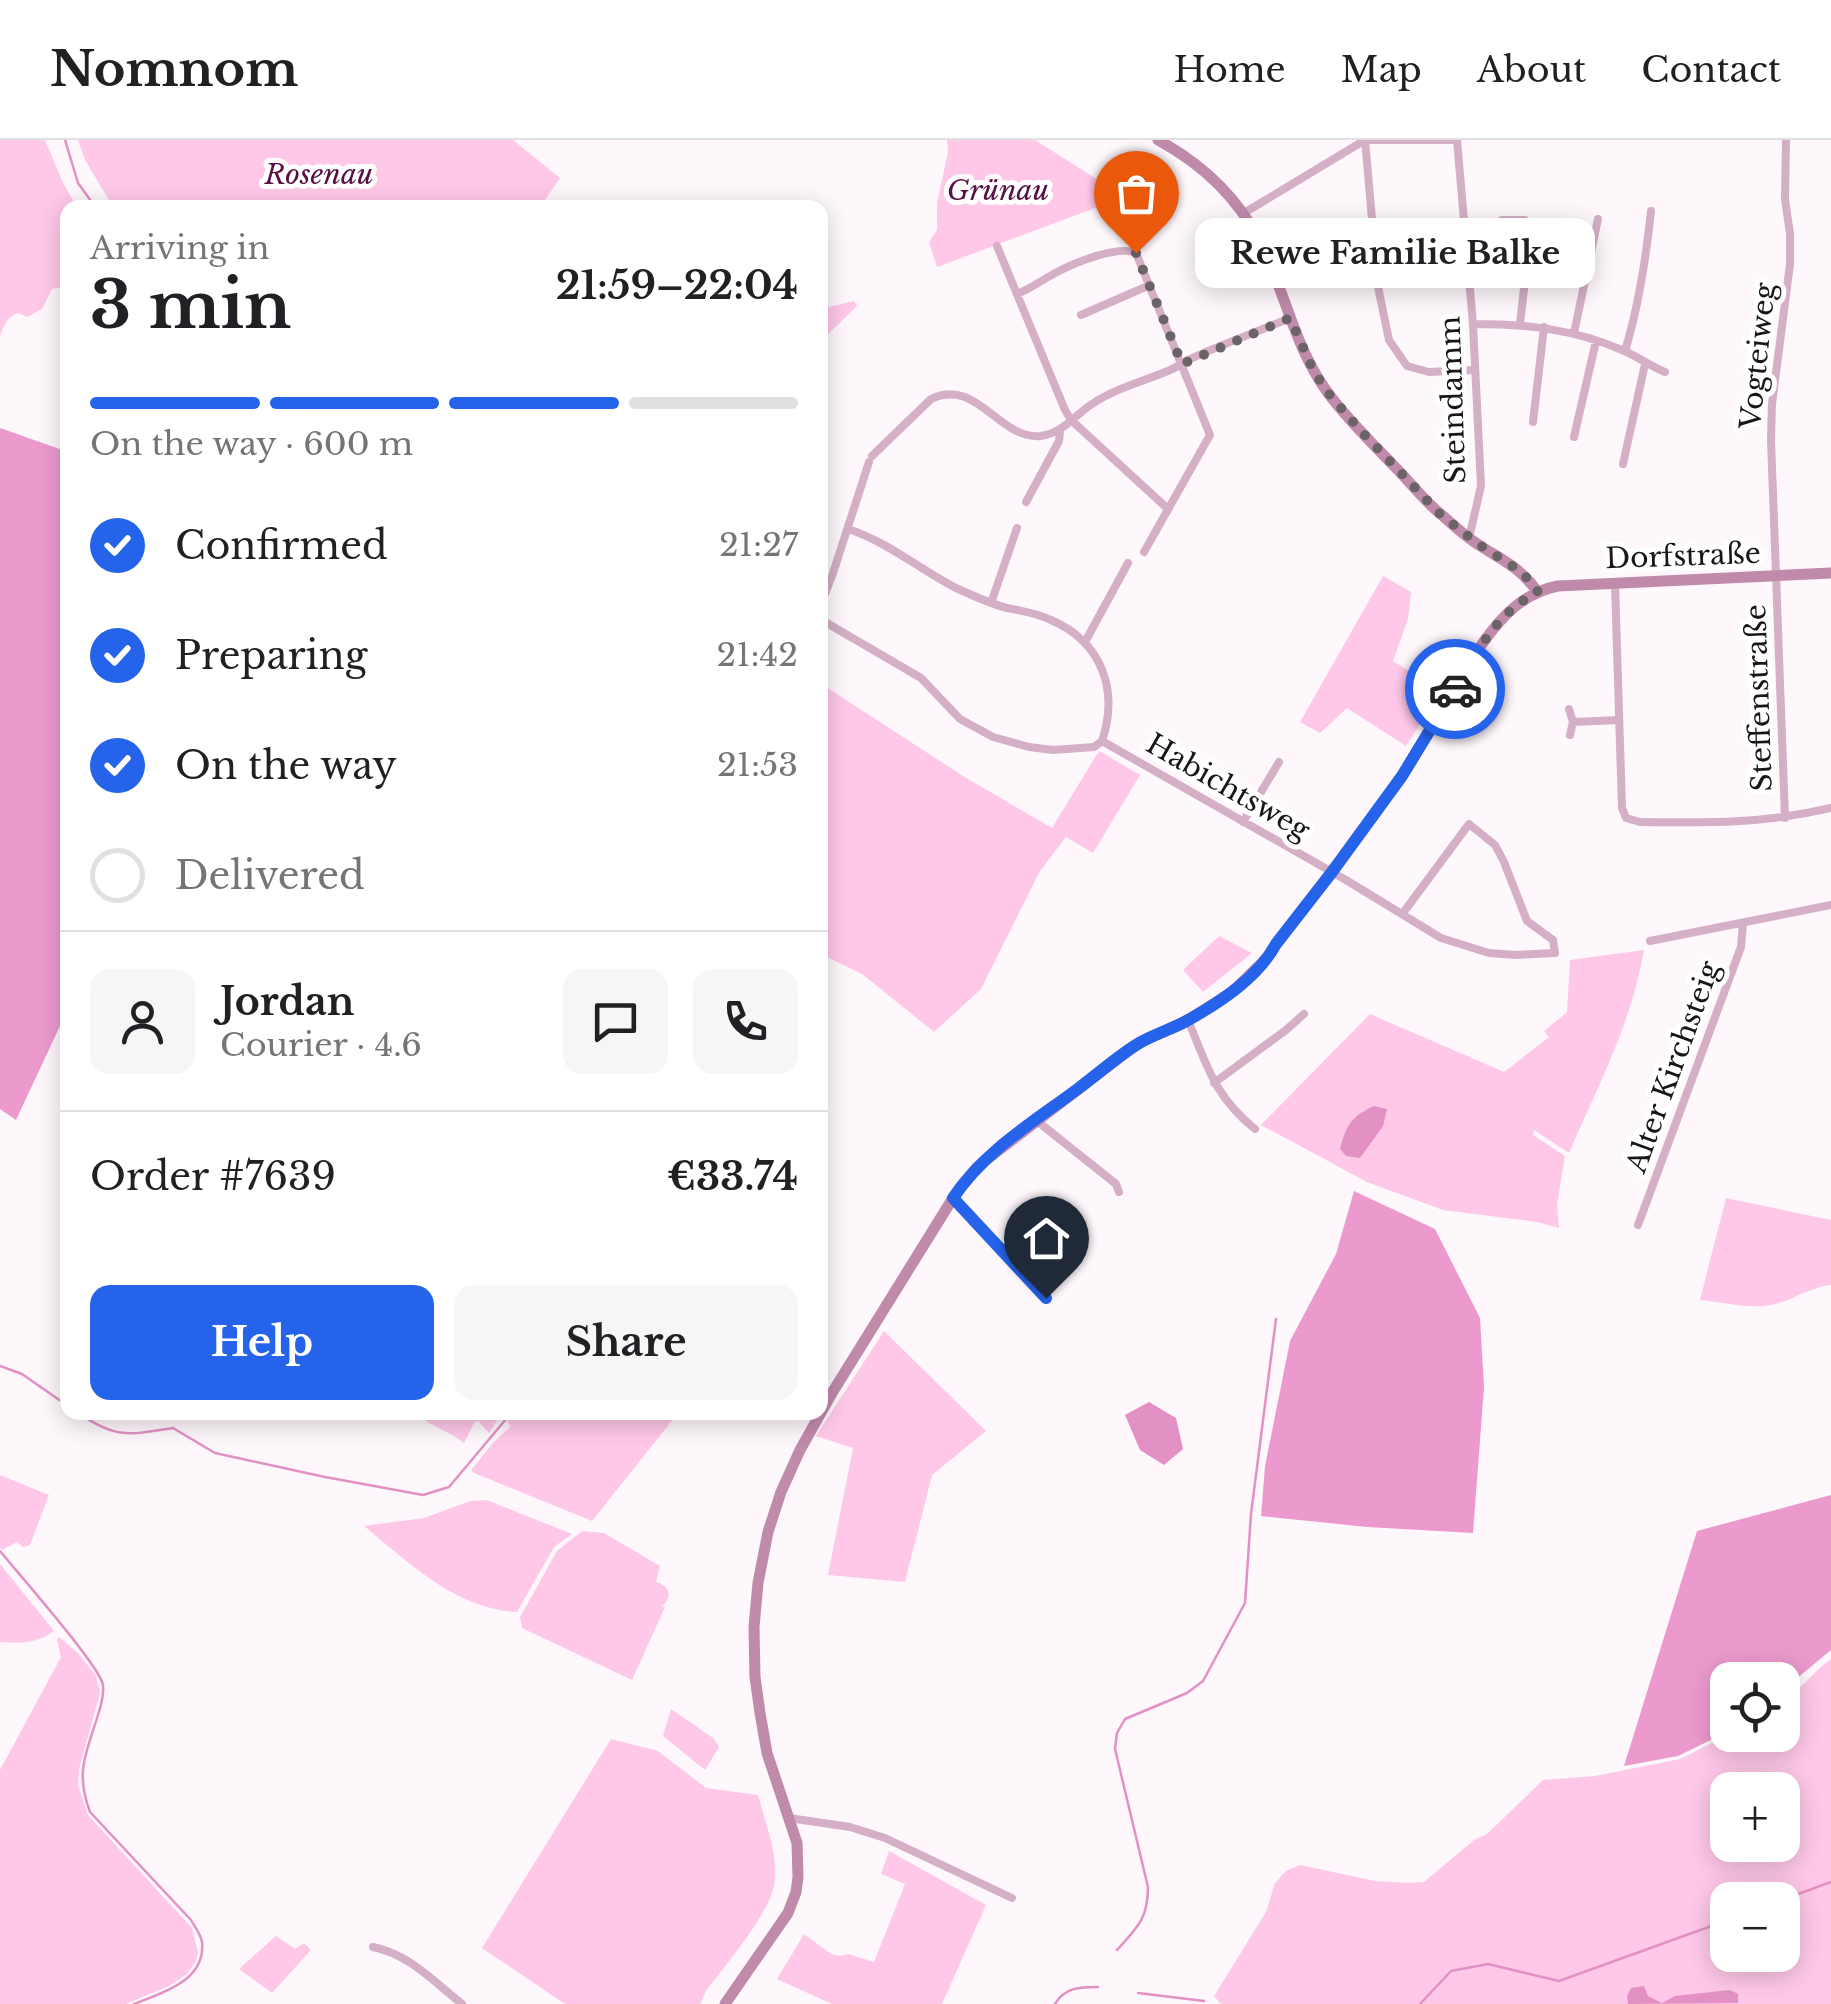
<!DOCTYPE html>
<html lang="en">
<head>
<meta charset="utf-8">
<style>
  :root { --surface:#fff; --page:#f6f6f6; --text:#202124; --muted:#757577; --line:#e0e0e0; --accent:#2563eb }
  body { margin:0; font-family:"Libre Baskerville",serif; background:var(--page); color:var(--text); height:100vh; display:flex; flex-direction:column; font-size:38px; white-space:nowrap }
  * { box-sizing:border-box; margin:0 }
  p { font-size:32px; color:var(--muted) }
  .icon { flex:none; width:55px; height:55px; fill:none; stroke:currentColor; stroke-width:2; stroke-linecap:round; stroke-linejoin:round }
  .map { position:relative; flex:1; overflow:hidden }
  .side { position:absolute; left:60px; top:60px; width:768px; height:1220px; display:flex; flex-direction:column; background:var(--surface); border-radius:20px; box-shadow:0 5px 25px #0003 }
  .side>* { flex:none }
  .controls { position:absolute; left:1710px; top:1522px; display:grid; gap:20px }
  .controls a { display:grid; place-items:center; width:90px; height:90px; border-radius:20px; background:var(--surface); box-shadow:0 5px 25px #0003; font-size:50px }
  .pin { position:absolute; display:grid; place-items:center; width:85px; height:85px; color:#fff; margin:-102px -42px; border-radius:50% 50% 50% 0; rotate:-45deg; box-shadow:0 0 10px #0007 }
  .pin .icon { rotate:45deg }
  .courier { position:absolute; display:grid; place-items:center; width:100px; height:100px; margin:-50px; border:8px solid #2563eb; border-radius:50%; background:#fff; color:#222; box-shadow:0 2px 12px #0007 }
  .bubble { position:absolute; height:70px; border-radius:20px; background:var(--surface); box-shadow:0 5px 25px #0003; font-size:32px; font-weight:700; line-height:70px; text-align:center }
  .head em { font-style:normal; font-weight:700 }
  .head div { display:flex; flex-direction:column-reverse }
  .head { display:flex; align-items:center; justify-content:space-between; height:170px; padding:0 30px }
  h1 { font-size:65px; font-weight:700; line-height:75px }
  .bar { display:grid; grid-template-columns:repeat(4,1fr); gap:15px 10px; align-content:center; height:120px; padding:0 30px }
  .bar i { height:12px; border-radius:8px; background:var(--line) }
  .bar .selected { background:var(--accent) }
  .bar p { grid-column:span 4 }
  .line { display:flex; align-items:center; gap:25px; padding:0 30px; border-top:2px solid var(--line) }
  .line div { flex:1 }
  .round { display:grid; place-items:center; flex:none; width:105px; height:105px; border-radius:20px; background:var(--page) }
  ol { padding:0 30px; list-style:none }
  li { display:flex; align-items:center; gap:30px; height:110px }
  li p { margin-inline-start:auto }
  li .icon { padding:10px; border-radius:50%; background:var(--accent); color:#fff; stroke-width:4 }
  li:last-child { color:var(--muted) }
  li i { width:55px; height:55px; border:5px solid var(--line); border-radius:50% }
  .primary-button { display:flex; gap:20px; margin-top:auto; padding:20px 30px }
  .primary-button a { flex:1; height:115px; border-radius:20px; background:var(--accent); color:#fff; font-size:40px; font-weight:700; line-height:115px; text-align:center }
  .primary-button a+a { background:var(--page); color:var(--text) }
  header { display:flex; align-items:center; gap:60px; box-sizing:border-box; height:140px; padding:0 50px; background:var(--surface); border-bottom:2px solid var(--line) }
  header strong { font-size:48px }
  nav { display:flex; gap:55px; margin-inline-start:auto; font-size:35px }
  .map>svg:first-child { display:block }
  .green { fill:#ffc8e9; fill-rule:evenodd }
  .forest { fill:#ec9ace }
  .water { fill:#e391c5 }
  .lines { fill:none; stroke-linecap:round; stroke-linejoin:round }
  .stream { stroke:#e391c5; stroke-width:2.5 }
  .street { stroke:#d4afc5; stroke-width:8 }
  .secondary { stroke:#c08aab; stroke-width:11 }
  .done { stroke:#6a6467; stroke-width:10; stroke-dasharray:0 18 }
  .route { stroke:#2563eb; stroke-width:12 }
  .labels { text-anchor:middle; dominant-baseline:central; stroke-width:10; stroke-linejoin:round; paint-order:stroke }
  .park-label { font-size:28px; font-style:italic; fill:#571043; stroke:#fff }
  .street-label { font-size:28px; fill:#1a1518; stroke:#fff }
</style>
</head>
<body>
<header>
<strong>Nomnom</strong>
<nav><a>Home</a><a>Map</a><a>About</a><a>Contact</a></nav>
</header>
<div class="map">
<svg width="1831" height="1864" viewBox="0 0 1831 1864">
  <rect width="100%" height="100%" fill="#fef7fb"/>
  <path class="green" d="M0,0h45l18,43 14,24 -9,1 -1,84 -6,-5 -9,2 -10,20 -15,8 -9,-4c-11,4 -15,13 -18,24z
    M78,0h435l47,38 -20,29h-427l-28,-47z
    M947,0h88l90,57 -188,70 -8,-25 8,-12v-27l11,-51z
    M854,161l3,5 -37,36v-33z
    M1383,436l28,16 -3,27 -15,42 48,30 -35,55 -59,-38 -27,25 -20,-11z
    M820,543l143,93 89,52 47,-77 41,24 -47,78 -27,-16 -26,34 -59,118 -47,43 -72,-58 -37,-18 -5,-5z
    M1219,796l33,17 -49,39 -20,-22z
    M1644,810c-12,72 -46,136 -75,203l-35,-23 -1,5 32,21 -8,49 2,23 -22,-6 -94,-12 -76,-28 -106,-57 109,-111 134,58 45,-35 -5,-6 23,-19 3,-52z
    M1726,1058l105,22v65c-24,3 -39,16 -60,20 -22,4 -48,-3 -71,-5z
    M884,1191l102,100 -54,44 -27,107 -77,-7 25,-127 -37,-12z
    M424,1273h83l-4,6h-5l-9,14 -11,-12 -4,2 -10,20 -10,-7 -27,-14z
    M521,1273v-1l157,1 -86,108 -118,-48 -3,-3 22,-27 18,-17 -4,-4 4,-5 4,2z
    M0,1335l49,20 -19,50 -7,2 -6,-5 -15,8 -2,-3z
    M487,1360l85,34 -18,13 -37,65c-61,-3 -108,-49 -153,-86l60,-8 46,-17z
    M582,1391l22,2 56,33 -4,16c13,3 18,15 6,24l3,1 -33,73 -110,-52 -2,-11 37,-66z
    M0,1424l54,67c-16,12 -34,13 -54,11z
    M59,1497l20,17 17,22 4,17 -21,76 -1,16 10,30 104,113 6,25 -2,8 -9,13 -18,12 -43,18h-126v-234l61,-113 -4,-17z
    M1831,1519v345h-610l-7,-8 52,-84 9,-29 11,-12 14,-6 75,16 34,2 15,-1 50,-42 13,-6 56,-54 52,-4 85,-17 48,-24h54l1,-36c18,-9 31,-28 48,-40zM1728,1650h54v55h-54zM1728,1760h54v55h-54z
    M671,1569l42,29 6,9 -14,23 -42,-34z
    M611,1599l47,12 48,37 52,7c7,26 19,56 17,84 -2,32 -49,85 -69,112l-6,13h-135l-83,-56z
    M889,1711l97,54 -44,99h-110l-55,-25 27,-45 27,20 9,2 8,-2 26,8 31,-78 -24,-10z
    M276,1796l19,13 9,-6 7,7 -39,43 -33,-24z"/>
  <path class="forest" d="M0,288l68,24 -1,559 -51,109 -16,-11z
    M1354,1051l81,38 45,89 4,69 -11,146 -106,-6 -106,-11 4,-50 25,-125 46,-87z
    M1831,1355v155l-48,40 -1,-10h-54l-1,52 -49,24 -54,10 73,-235z"/>
  <path class="water" d="M1374,966l13,3 -4,17 -23,32 -14,-2 -6,-7c6,-24 12,-33 34,-43z
    M1149,1262l27,16 7,31 -19,16 -24,-15 -15,-35z
    M1644,1846l4,10 14,7 13,-7 55,-6 8,4v9l-110,1 -1,-8 4,-8z"/>
  <g class="lines">
    <path class="stream" d="M65,0l13,43 18,25
      M0,1226l22,8 46,32
      M77,1272c38,27 52,23 96,16l42,25 110,24 98,18 26,-8 63,-75
      M0,1411c17,21 100,115 103,134 1,11 -2,21 -5,30 -12,39 -23,57 -8,97l101,108c4,7 10,15 11,22 4,39 -40,51 -68,62
      M1782,1760l49,-18
      M1117,1810c21,-23 31,-32 31,-63l-33,-138 2,-16 8,-14 62,-26 16,-12 42,-78 6,-89 25,-195
      M1138,1853l66,8
      M1055,1864c10,-17 25,-17 43,-17
      M1420,1864l31,-33 37,-7 71,17 169,-61"/>
    <path class="street" d="M1365,0l13,147 11,53 18,26 22,6 46,-2
      M1457,0l16,184 8,162 -12,52
      M1244,73l121,-73h87
      M1502,80h23l1,51 -6,53
      M997,106l68,164 6,10 97,89
      M1276,141l99,-32
      M1017,154c15,-6 28,-16 42,-23 17,-9 60,-26 77,-18l74,182 -66,117
      M1081,175l69,-30
      M1473,184c52,0 101,5 149,26 15,6 28,16 43,22
      M1574,193l24,-114
      M1625,211c14,-46 21,-93 26,-140
      M1533,282l11,-95
      M1574,297l22,-96
      M872,316l59,-57c46,-22 68,41 110,37 22,-3 34,-21 51,-32 23,-16 53,-23 78,-34 7,-3 13,-7 20,-11 32,-15 67,-27 100,-41
      M1623,324l22,-100
      M1026,362l33,-61 1,-10
      M848,389c40,13 71,40 108,59 16,7 34,16 51,20 15,3 30,5 44,12 51,22 68,70 51,121
      M1615,444l7,224 4,10 14,4c68,1 123,2 191,-14
      M991,463l26,-75
      M820,467l13,-34 36,-111
      M820,479l101,59 39,41 33,18 36,10 24,3 41,-3 8,-6
      M1085,502l43,-79
      M1569,569l4,13 -3,13
      M1573,582l46,-2
      M1102,601l244,139 95,58 48,15 27,2 39,-2 -2,-13 -26,-19 -23,-59 -9,-17 -26,-21 -66,89
      M1785,678l-14,-378 1,-36 18,-140v-30l-5,-35 1,-59
      M1243,682l36,-60
      M1650,801l181,-36
      M1188,880c19,46 27,77 67,109
      M1214,943l72,-53 18,-16
      M1037,981l79,63 3,8
      M953,1058l93,100
      M1638,1085l103,-278 2,-24
      M789,1678l61,9 35,11 127,60
      M373,1807c36,7 61,35 89,57"/>
    <path class="secondary" d="M1158,0c44,24 78,55 101,100 26,50 35,107 69,153 20,27 44,50 67,74 16,16 30,35 48,49 11,10 23,21 36,29 26,17 39,21 59,47
      M725,1864l63,-91 8,-21 2,-15 -1,-34 -30,-90 -7,-40 -5,-36 -1,-50 4,-44 10,-51 13,-40 19,-42 32,-57 121,-195 24,-31 162,-124 49,-23 45,-29 35,-34 8,-13 56,-72 70,-96 80,-132c20,-28 41,-51 76,-58l273,-13"/>
  </g>
  <g class="lines">
    <path class="done" d="M1136,113l46,111 108,-46 24,54 15,22 31,36 80,84 38,30 44,28 16,20c-41,20 -61,60 -83,97"/>
    <path class="route" d="M1046,1158l-93,-100c31,-47 82,-77 126,-110 20,-15 41,-34 62,-46 16,-9 34,-14 49,-23 32,-18 68,-42 86,-75l56,-72 70,-96 53,-87"/>
  </g>
  <g class="labels">
    <g class="park-label">
      <text x="319" y="34">Rosenau</text>
      <text x="998" y="50">Grünau</text>
    </g>
    <g class="street-label">
      <text transform="translate(1758 216) rotate(-84)">Vogteiweg</text>
      <text transform="translate(1453 260) rotate(-92)">Steindamm</text>
      <text transform="translate(1683 416) rotate(-2)">Dorfstraße</text>
      <text transform="translate(1759 558) rotate(-92)">Steffenstraße</text>
      <text transform="translate(1228 647) rotate(30)">Habichtsweg</text>
      <text transform="translate(1673 927) rotate(-70)">Alter Kirchsteig</text>
    </g>
  </g>
</svg>
<div class="controls">
<a><svg class="icon" aria-label="locate" viewBox="0 0 24 24"><circle cx="12" cy="12" r="6"/><path d="M12 2v4M12 18v4M2 12h4M18 12h4"/></svg></a>
<a>+</a>
<a>−</a>
</div>
<div class="pin" style="left:1136px;top:113px;background:#ea580c"><svg class="icon" aria-label="bag" viewBox="0 0 24 24"><path d="M5 8h14l-1 12H6zM9 8a3 3 0 0 1 6 0"/></svg></div>
<div class="pin" style="left:1046px;top:1158px;background:#1f2937"><svg class="icon" aria-label="home" viewBox="0 0 24 24"><path d="M3 11l9-7 9 7M6 9v11h12V9"/></svg></div>
<div class="courier" style="left:1455px;top:549px"><svg class="icon" aria-label="car" viewBox="0 0 24 24"><path d="M5 17H2v-5l4-1 3-4h7l3 4 3 1v5h-3M9 17h6M6 11h13"/><circle cx="7" cy="17" r="2"/><circle cx="17" cy="17" r="2"/></svg></div>
<div class="bubble" style="left:1195px;top:78px;width:400px">Rewe Familie Balke</div>
<section class="side">
<div class="head"><div><h1>3 min</h1><p>Arriving in</p></div><em>21:59–22:04</em></div>
<div class="bar"><i class="selected"></i><i class="selected"></i><i class="selected"></i><i></i><p>On the way · 600 m</p></div>
<ol>
<li><svg class="icon" aria-label="check" viewBox="0 0 24 24"><path d="M5 12l5 5 9-10"/></svg>Confirmed<p>21:27</p></li>
<li><svg class="icon" aria-label="check" viewBox="0 0 24 24"><path d="M5 12l5 5 9-10"/></svg>Preparing<p>21:42</p></li>
<li><svg class="icon" aria-label="check" viewBox="0 0 24 24"><path d="M5 12l5 5 9-10"/></svg>On the way<p>21:53</p></li>
<li><i></i>Delivered</li>
</ol>
<div class="line" style="height:180px"><a class="round"><svg class="icon" aria-label="person" viewBox="0 0 24 24"><circle cx="12" cy="8" r="4"/><path d="M4 21q1-7 8-7t8 7"/></svg></a><div><b>Jordan</b><p>Courier · 4.6</p></div><a class="round"><svg class="icon" aria-label="chat" viewBox="0 0 24 24"><path d="M4 5h16v11H9l-5 4z"/></svg></a><a class="round"><svg class="icon" aria-label="phone" viewBox="0 0 24 24"><path d="M5 4h4l2 5-3 2q2 4 5 5l2-3 5 2v4C11 20 4 13 5 4z"/></svg></a></div>
<div class="line" style="height:130px"><div>Order #7639</div><b>€33.74</b></div>
<div class="primary-button"><a>Help</a><a>Share</a></div>
</section>
</div>
</body>
</html>
